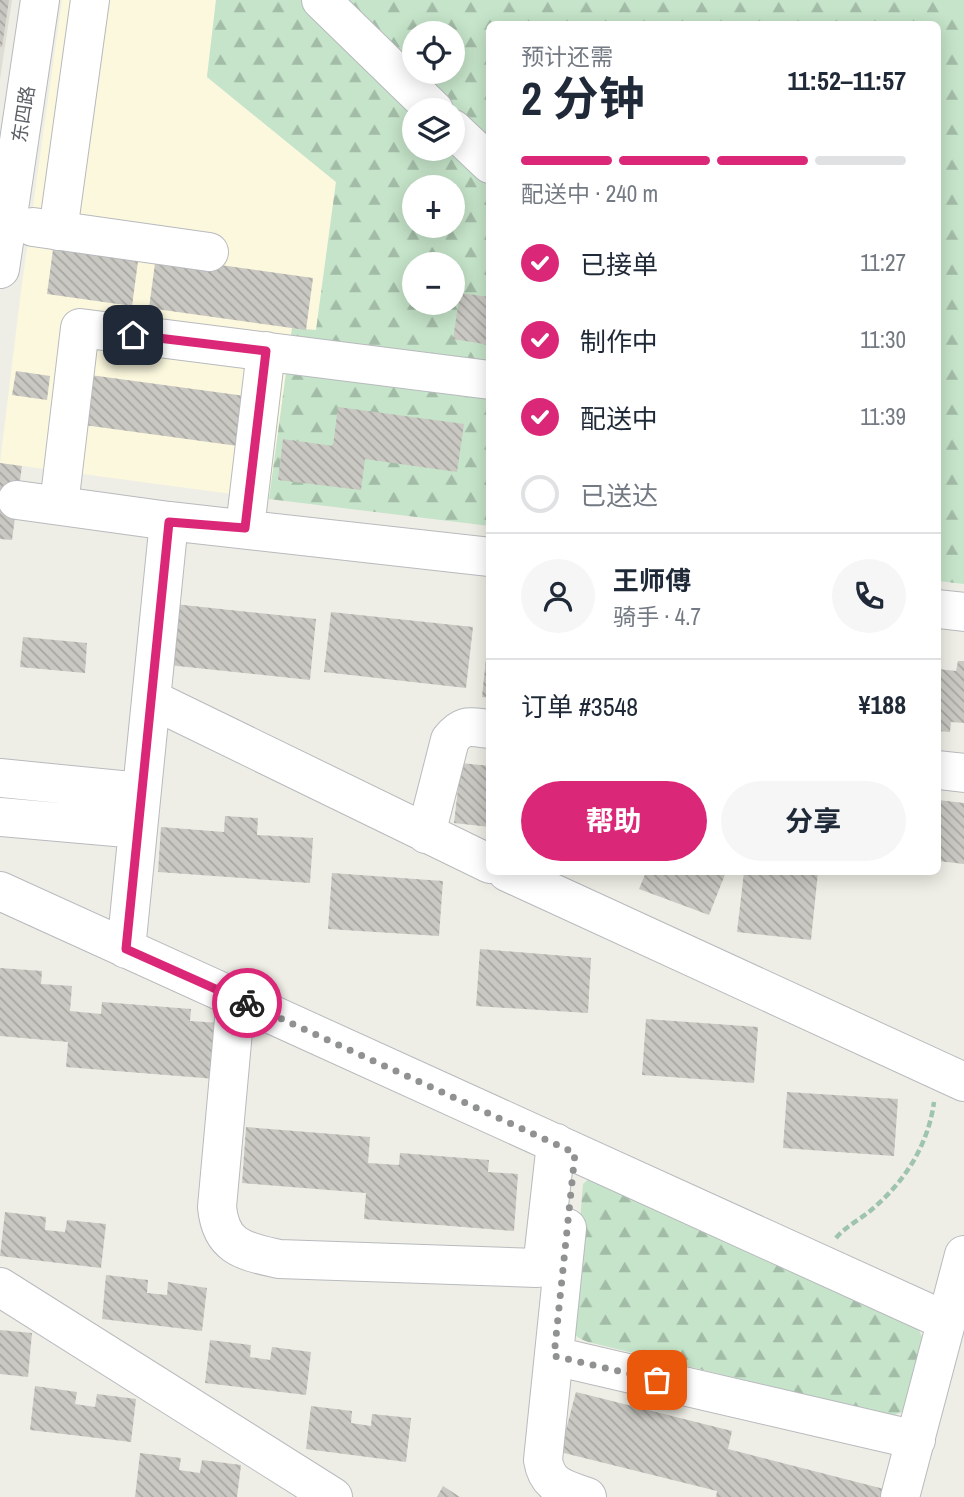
<!DOCTYPE html>
<html lang="zh">
<head>
<meta charset="utf-8">
<style>
  :root { --surface:#fff; --page:#f6f6f7; --text:#1f2937; --muted:#747a83; --line:#e0e1e3; --accent:#db2777 }
  body { margin:0; font-family:"Archivo Narrow","Noto Sans SC",sans-serif; background:var(--page); color:var(--text); height:100vh; display:flex; flex-direction:column; font-size:26px; white-space:nowrap }
  * { box-sizing:border-box; margin:0 }
  p { font-size:23px; color:var(--muted) }
  .icon { flex:none; width:38px; height:38px; fill:none; stroke:currentColor; stroke-width:2; stroke-linecap:round; stroke-linejoin:round }
  .map { position:relative; flex:1; overflow:hidden }
  .drawer { position:absolute; left:486px; top:21px; width:455px; height:854px; display:flex; flex-direction:column; background:var(--surface); border-radius:10px; box-shadow:0 4px 18px #0003 }
  .drawer>* { flex:none }
  .controls { position:absolute; left:402px; top:21px; display:grid; gap:14px }
  .controls a { display:grid; place-items:center; width:63px; height:63px; border-radius:50%; background:var(--surface); box-shadow:0 4px 18px #0003; font-size:35px }
  .pin { position:absolute; display:grid; place-items:center; width:60px; height:60px; color:#fff; margin:-30px; border-radius:14px; box-shadow:0 4px 10px #0006 }
  .courier { position:absolute; display:grid; place-items:center; width:70px; height:70px; margin:-35px; border:5px solid #db2777; border-radius:50%; background:#fff; color:#222; box-shadow:0 2px 9px #0007 }
  .overview em { font-style:normal; font-weight:700 }
  .overview div { display:flex; flex-direction:column-reverse }
  .overview { display:flex; align-items:center; justify-content:space-between; height:119px; padding:0 35px }
  h1 { font-size:46px; font-weight:700; line-height:52px }
  .bar { display:grid; grid-template-columns:repeat(4,1fr); gap:10px 7px; align-content:center; height:84px; padding:0 35px }
  .bar i { height:9px; border-radius:5px; background:var(--line) }
  .bar .selected { background:var(--accent) }
  .bar p { grid-column:span 4 }
  .line { display:flex; align-items:center; gap:18px; padding:0 35px; border-top:2px solid var(--line) }
  .line div { flex:1 }
  .round { display:grid; place-items:center; flex:none; width:74px; height:74px; border-radius:37px; background:var(--page) }
  ol { padding:0 35px; list-style:none }
  li { display:flex; align-items:center; gap:21px; height:77px }
  li p { margin-inline-start:auto }
  li .icon { padding:7px; border-radius:50%; background:var(--accent); color:#fff; stroke-width:4 }
  li:last-child { color:var(--muted) }
  li i { width:38px; height:38px; border:4px solid var(--line); border-radius:50% }
  .primary-button { display:flex; gap:14px; margin-top:auto; padding:14px 35px }
  .primary-button a { flex:1; height:80px; border-radius:42px; background:var(--accent); color:#fff; font-size:28px; font-weight:700; line-height:80px; text-align:center }
  .primary-button a+a { background:var(--page); color:var(--text) }
  .map>svg:first-child { display:block }
  .commercial { fill:#fbf8de }
  .education { fill:#deddd4 }
  .forest { fill:url(#forest-firs); fill-rule:evenodd }
  .building { fill:url(#building-back-hatch) }
  .lines { fill:none; stroke-linecap:round; stroke-linejoin:round }
  .minor-casing { stroke:#b8babe; stroke-width:40 }
  .path { stroke:#9ec4ae; stroke-width:4.5; stroke-dasharray:7 3.5; stroke-linecap:butt }
  .minor { stroke:#fff; stroke-width:38 }
  .done { stroke:#909292; stroke-width:7; stroke-dasharray:0 12.6 }
  .route { stroke:#db2777; stroke-width:9 }
  .labels { text-anchor:middle; dominant-baseline:central; stroke-width:5; stroke-linejoin:round; paint-order:stroke }
  .street-label { font-size:19px; fill:#5d6065; stroke:#fff }
</style>
</head>
<body>
<div class="map">
<svg width="964" height="1497" viewBox="0 0 964 1497">
  <defs>
    <pattern id="forest-firs" width="22" height="20" patternUnits="userSpaceOnUse" patternTransform="scale(1.75)"><rect width="22" height="20" fill="#c5e4c9"/><path d="M5 1l3.5 6h-7zM16 11l3.5 6h-7z" fill="#a3bca7"/></pattern>
    <pattern id="building-back-hatch" width="6" height="6" patternUnits="userSpaceOnUse" patternTransform="scale(1.75)"><rect width="6" height="6" fill="#cac8c2"/><path d="M-1 5l2 2M0 0l6 6M5-1l2 2" fill="none" stroke="#a7a6a1"/></pattern>
  </defs>
  <rect width="100%" height="100%" fill="#eeeee6"/>
  <path class="commercial" d="M62,0h154l-9,77 129,105 -20,149 -24,-3 -23,171 -269,-36 21,-172z"/>
  <path class="education" d="M0,0h12l-12,79z"/>
  <path class="forest" d="M216,0h748v584l-26,-3v-557h-448v502l-221,-27 23,-171 24,2 20,-148 -129,-105zM415,33h38v39h-38zM415,110h38v39h-38zM415,187h38v39h-38zM415,264h38v39h-38z
    M591,1177l327,151 5,11 -19,72 -12,5 -304,-74c-12,-5 -16,-7 -16,-20l11,-138z"/>
  <path class="building" d="M0,0h9l-7,47h-2z
    M54,242l85,12 -7,52 -85,-12z
    M156,256l157,22 -7,52 -157,-22z
    M460,293l30,4v48l-37,-6z
    M16,371l34,5 -3,24 -35,-5z
    M90,375l155,21 -7,50 -154,-21z
    M338,407l126,17 -7,48 -92,-13 -4,31 -83,-10 5,-41 50,7z
    M0,463l22,3 -10,74 -12,-1z
    M174,604l142,15 -6,61 -142,-15z
    M331,612l142,15 -7,61 -142,-16z
    M23,637l64,6 -2,30 -65,-6z
    M488,639h2v59l-8,-1z
    M958,661h6v62l-13,-1 -1,10 -12,-1v-62l18,2z
    M461,763l29,3v61l-36,-4z
    M938,800l26,3v61l-26,-3z
    M225,816l33,2 -1,17 56,3 -3,45 -152,-11 3,-45 63,5z
    M646,872h80l-17,43 -70,-26z
    M744,872h74l-7,68 -74,-8z
    M332,873l111,8 -4,55 -111,-7z
    M480,949l111,9 -3,55 -112,-7z
    M0,968l42,3 -1,13 31,2 -2,25 31,3 1,-12 89,7 -1,12 31,2 -5,56 -150,-12 2,-25 -68,-6z
    M646,1019l112,8 -4,56 -112,-8z
    M787,1092l111,7 -4,57 -111,-8z
    M246,1127l124,10 -2,26 31,2 1,-12 89,7 -1,12 30,2 -4,57 -150,-12 2,-26 -124,-10z
    M5,1212l41,5 -1,13 20,2 2,-12 39,4 -5,44 -101,-12z
    M106,1275l42,5 -1,13 20,2 1,-13 39,6 -5,43 -100,-12z
    M0,1330l32,3 -4,44 -28,-3z
    M210,1340l41,5 -1,12 20,3 2,-13 39,5 -5,43 -101,-12z
    M35,1386l42,6 -2,12 20,3 2,-13 39,5 -5,43 -101,-12z
    M576,1392l156,39 -4,18 156,40 -2,8h-166l1,-6 -157,-39z
    M311,1406l41,5 -1,12 20,3 1,-12 39,4 -5,44 -100,-13z
    M140,1453l41,5 -2,12 21,3 2,-13 39,5 -4,32h-102z
    M443,1486l17,11h-23z"/>
  <g class="lines">
    <g class="minor-casing">
      <path id="minor" d="M321,0l113,110
        M453,129l37,35
        M33,227l176,25
        M58,231l32,-231
        M0,269l40,-269
        M17,500l152,21 321,36
        M59,505l21,-177 410,52
        M245,528l21,-177
        M938,609l26,3
        M151,699l339,165
        M938,770l26,3
        M0,778l141,14
        M0,817l138,12
        M426,834l24,-94c13,-17 20,-13 40,-11
        M507,872l457,210
        M0,891l946,430
        M126,949l43,-428
        M236,998l-19,209c4,41 27,44 62,52l258,9 6,-9 13,-116
        M567,1228l-24,232c4,26 21,29 44,37
        M0,1287l333,210
        M554,1356l362,84
        M900,1497l64,-242"/>
    </g>
    <path class="path" d="M836,1238c9,-11 23,-18 34,-27 34,-28 58,-65 64,-109"/>
    <use href="#minor" class="minor"/>
  </g>
  <g class="lines">
    <path class="done" d="M247,1003l328,150 -21,203 103,24"/>
    <path class="route" d="M133,335l133,16 -21,177 -76,-6 -43,427 121,54"/>
  </g>
  <g class="labels">
    <g class="street-label">
      <text transform="translate(23 114) rotate(-81)">东四路</text>
    </g>
  </g>
</svg>
<div class="controls">
<a><svg class="icon" aria-label="locate" viewBox="0 0 24 24"><circle cx="12" cy="12" r="6"/><path d="M12 2v4M12 18v4M2 12h4M18 12h4"/></svg></a>
<a><svg class="icon" aria-label="layers" viewBox="0 0 24 24"><path d="M12 4l9 5-9 5-9-5zM3 14l9 5 9-5"/></svg></a>
<a>+</a>
<a>−</a>
</div>
<div class="pin" style="left:657px;top:1380px;background:#ea580c"><svg class="icon" aria-label="bag" viewBox="0 0 24 24"><path d="M5 8h14l-1 12H6zM9 8a3 3 0 0 1 6 0"/></svg></div>
<div class="pin" style="left:133px;top:335px;background:#1f2937"><svg class="icon" aria-label="home" viewBox="0 0 24 24"><path d="M3 11l9-7 9 7M6 9v11h12V9"/></svg></div>
<div class="courier" style="left:247px;top:1003px"><svg class="icon" aria-label="bike" viewBox="0 0 24 24"><circle cx="6" cy="16" r="4"/><circle cx="18" cy="16" r="4"/><path d="M6 16l4-8h5l3 8M10 8l3 8H6M13 5h3"/></svg></div>
<section class="drawer">
<div class="overview"><div><h1>2 分钟</h1><p>预计还需</p></div><em>11:52–11:57</em></div>
<div class="bar"><i class="selected"></i><i class="selected"></i><i class="selected"></i><i></i><p>配送中 · 240 m</p></div>
<ol>
<li><svg class="icon" aria-label="check" viewBox="0 0 24 24"><path d="M5 12l5 5 9-10"/></svg>已接单<p>11:27</p></li>
<li><svg class="icon" aria-label="check" viewBox="0 0 24 24"><path d="M5 12l5 5 9-10"/></svg>制作中<p>11:30</p></li>
<li><svg class="icon" aria-label="check" viewBox="0 0 24 24"><path d="M5 12l5 5 9-10"/></svg>配送中<p>11:39</p></li>
<li><i></i>已送达</li>
</ol>
<div class="line" style="height:126px"><a class="round"><svg class="icon" aria-label="person" viewBox="0 0 24 24"><circle cx="12" cy="8" r="4"/><path d="M4 21q1-7 8-7t8 7"/></svg></a><div><b>王师傅</b><p>骑手 · 4.7</p></div><a class="round"><svg class="icon" aria-label="phone" viewBox="0 0 24 24"><path d="M5 4h4l2 5-3 2q2 4 5 5l2-3 5 2v4C11 20 4 13 5 4z"/></svg></a></div>
<div class="line" style="height:91px"><div>订单 #3548</div><b>¥188</b></div>
<div class="primary-button"><a>帮助</a><a>分享</a></div>
</section>
</div>
</body>
</html>
